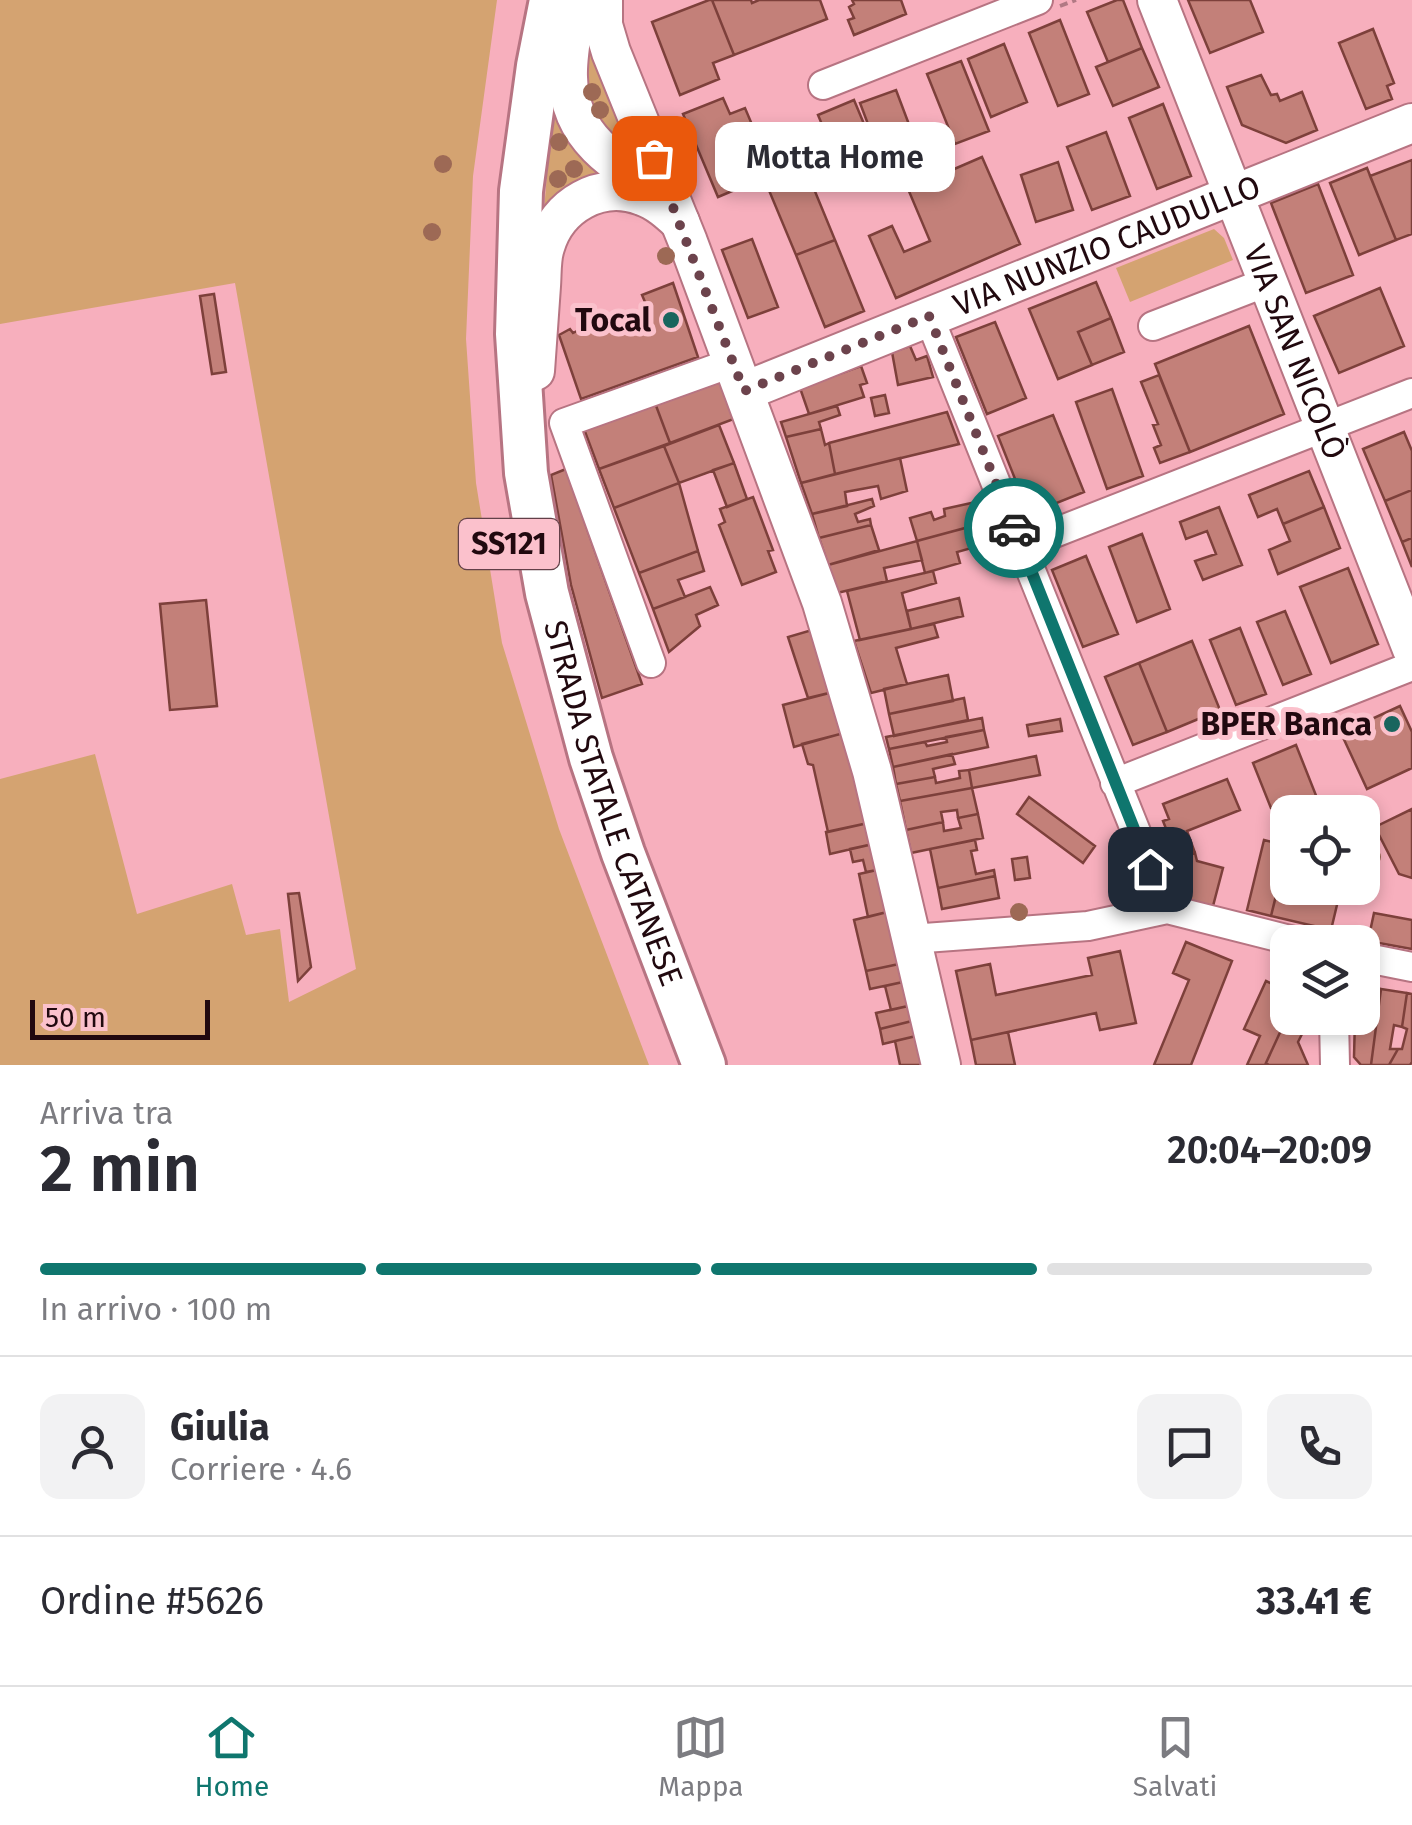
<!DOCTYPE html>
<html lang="it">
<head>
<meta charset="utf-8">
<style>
  :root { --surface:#fff; --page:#f2f2f3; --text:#2b2b33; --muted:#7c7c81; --line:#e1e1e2; --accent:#0f766e }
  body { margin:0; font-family:"Fira Sans",sans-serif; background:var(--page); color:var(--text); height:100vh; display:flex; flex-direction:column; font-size:38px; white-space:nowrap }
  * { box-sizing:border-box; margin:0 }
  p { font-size:32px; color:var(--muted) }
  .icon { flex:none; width:55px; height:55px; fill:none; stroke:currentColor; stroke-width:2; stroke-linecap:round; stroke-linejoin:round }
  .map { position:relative; height:1065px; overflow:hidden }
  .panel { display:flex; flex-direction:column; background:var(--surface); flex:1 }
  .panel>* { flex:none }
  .tools { position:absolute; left:1270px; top:795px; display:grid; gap:20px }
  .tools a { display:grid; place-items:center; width:110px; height:110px; border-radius:20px; background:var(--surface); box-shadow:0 5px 15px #0003; font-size:50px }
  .scale { position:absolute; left:30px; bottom:25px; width:180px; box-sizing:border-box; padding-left:10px; border:5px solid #21090f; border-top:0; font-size:28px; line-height:35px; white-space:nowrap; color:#21090f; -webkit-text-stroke:8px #fbc1cc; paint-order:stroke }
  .pin { position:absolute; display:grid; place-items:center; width:85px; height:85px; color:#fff; margin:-42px; border-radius:20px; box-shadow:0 5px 15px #0006 }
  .courier { position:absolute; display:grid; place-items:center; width:100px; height:100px; margin:-50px; border:8px solid #0f766e; border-radius:50%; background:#fff; color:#222; box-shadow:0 2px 12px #0007 }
  .bubble { position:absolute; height:70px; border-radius:20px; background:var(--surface); box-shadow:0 5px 15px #0003; font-size:32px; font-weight:600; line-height:70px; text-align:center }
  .head em { font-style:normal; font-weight:600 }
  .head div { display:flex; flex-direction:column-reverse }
  .head { display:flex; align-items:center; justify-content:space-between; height:170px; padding:0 40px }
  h1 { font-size:65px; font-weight:600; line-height:75px }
  .bar { display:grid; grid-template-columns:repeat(4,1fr); gap:15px 10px; align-content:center; height:120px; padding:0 40px }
  .bar i { height:12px; border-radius:8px; background:var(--line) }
  .bar .active { background:var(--accent) }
  .bar p { grid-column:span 4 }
  .line { display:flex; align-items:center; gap:25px; padding:0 40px; border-top:2px solid var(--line) }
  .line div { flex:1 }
  .round { display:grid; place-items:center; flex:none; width:105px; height:105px; border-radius:20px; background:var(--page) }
  .tab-bar { display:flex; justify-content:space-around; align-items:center; height:140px; border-top:2px solid var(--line); background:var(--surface); font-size:28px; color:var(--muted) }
  .tab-bar a { display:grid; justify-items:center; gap:5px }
  .tab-bar .active { color:var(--accent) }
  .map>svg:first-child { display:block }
  .green { fill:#d4a371 }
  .building { fill:#c38079; stroke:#7d403b; stroke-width:2.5 }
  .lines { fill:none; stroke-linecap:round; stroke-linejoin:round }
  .street-casing { stroke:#b77482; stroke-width:32 }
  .secondary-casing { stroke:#b77482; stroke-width:42 }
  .primary-casing { stroke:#b77482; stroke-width:48 }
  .path { stroke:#b17984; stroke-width:4; stroke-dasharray:8 5; stroke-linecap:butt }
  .street { stroke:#fff; stroke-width:28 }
  .secondary { stroke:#fff; stroke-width:38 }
  .primary { stroke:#fff; stroke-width:42 }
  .tree { fill:#9d6955 }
  .done { stroke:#6c434c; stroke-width:10; stroke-dasharray:0 18 }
  .route { stroke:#0f766e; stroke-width:12 }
  .poi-dot { fill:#19655e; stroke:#fbc1cc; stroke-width:4 }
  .labels { text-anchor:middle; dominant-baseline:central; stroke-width:10; stroke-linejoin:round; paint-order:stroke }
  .shield { fill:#fbc1cc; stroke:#624048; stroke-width:2.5 }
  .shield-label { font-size:30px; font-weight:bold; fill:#21090f }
  .street-label { font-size:32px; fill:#21090f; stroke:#fbc1cc }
  .poi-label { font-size:32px; font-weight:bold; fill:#21090f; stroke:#fbc1cc; text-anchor:end }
</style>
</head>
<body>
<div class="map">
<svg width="1412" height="1065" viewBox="0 0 1412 1065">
  <rect width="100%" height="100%" fill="#f7afbd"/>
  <path class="green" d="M0,0h497l-24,176 -7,163 10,144 26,160 57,186 90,236h-649v-286l95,-25 42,160 95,-30 14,51 34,-6 9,73 67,-33 -121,-686 -235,41z
    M590,32l55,132 -21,-5 -47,-71z
    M560,84l51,86 -68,54 5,-63z
    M1214,229l10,9 9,22 -103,42 -14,-34z"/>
  <path class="building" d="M709,0h3l22,55 -21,8 6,16 -39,16 -28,-73z
    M712,0h39l1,3 7,-3h61l7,19 -93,36z
    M852,0h49l5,14 -52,21 -6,-15 6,-2 -5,-11 5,-3z
    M1117,0h6l19,48 -34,14 -21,-50z
    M1188,0h62l13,32 -53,21z
    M1060,20l29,74 -31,12 -29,-73z
    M1373,29l21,54 -7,3 5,13 -26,10 -27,-66z
    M1004,44l23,58 -36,15 -23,-58z
    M1142,48l17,39 -46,19 -17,-39z
    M961,61l28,70 -34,13 -28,-70z
    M1261,75l10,20 6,-1 3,7 22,-9 15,38 -31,13 -44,-18 -15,-38z
    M896,90l20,53 -36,13 -20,-53z
    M723,98l7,16 15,-6 19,45 -22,9 9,21 -33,14 -35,-83z
    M854,100l23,55 -36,15 -23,-55z
    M1163,104l28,72 -34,13 -28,-71z
    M1106,132l24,64 -38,14 -25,-63z
    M982,157l38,87 -124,54 -27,-62 23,-10 12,26 26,-11 -22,-52z
    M1412,160v74l-16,6 -26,-64z
    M1058,162l15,48 -37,12 -15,-47z
    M1367,168l29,72 -37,15 -29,-72z
    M807,172l28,68 -39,15 -28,-67z
    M1318,184l35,91 -47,18 -35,-90z
    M752,239l26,68 -30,11 -26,-68z
    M835,240l29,71 -39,16 -29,-72z
    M1096,282l15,36 -33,14 14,33 -34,14 -29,-70z
    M673,283l25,74 -117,42 -22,-64 11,-6 3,4 22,-11 3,6 50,-19 -6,-14z
    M1380,288l24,58 -65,27 -25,-57z
    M214,294l12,78 -14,2 -12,-78z
    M1111,318l13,34 -32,13 -14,-33z
    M995,322l31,76 -39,16 -31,-77z
    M1249,326l35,88 -94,38 -35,-88z
    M910,346l6,14 11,-4 6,21 -35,8 -6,-33z
    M861,366l6,17 -7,2 4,12 -55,17 -9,-26z
    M1159,375l31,77 -30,11 -6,-15 7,-3 -8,-20 5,-1 -17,-42z
    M724,377l15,40 -69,26 -15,-40z
    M1112,389l31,87 -36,13 -31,-87z
    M885,395l4,18 -14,3 -4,-18z
    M655,403l15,40 -71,26 -15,-40z
    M837,406l3,9 -21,7 2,7 -35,8 -5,-15z
    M947,412l12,32 -124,30 -6,-31z
    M1053,415l31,77 -55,22 -31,-78z
    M719,425l15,38 -55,20 -15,-37z
    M821,429l4,16 4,-2 6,31 -34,9 -15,-46z
    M1404,432l8,19v39l-27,11 -22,-52z
    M664,446l15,37 -65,25 -15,-39z
    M900,458l7,33 -26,8 -3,-13 -33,6 2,14 -35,8 -11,-31z
    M734,463l13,36 -20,8 -14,-37z
    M566,469l76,215 -40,14 -31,-113 -20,-110z
    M1309,471l15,36 -41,17 -6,-15 -19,8 -9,-22z
    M679,483l19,68 -59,22 -25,-65z
    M1412,490v48l-10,4 -17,-41z
    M753,497l20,53 -5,1 8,21 -34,13 -23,-60 6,-3 -5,-13z
    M872,499l2,7 -19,8 3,8 12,-3 1,6 -52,13 -7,-24z
    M985,500l6,21 -74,20 -7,-23 21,-6 3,8 11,-4 -1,-7z
    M1219,507l23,58 -39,15 -8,-19 21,-7 -9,-23 -21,8 -6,-17z
    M1324,507l16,41 -62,26 -9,-24 21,-9 -7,-17z
    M987,522l6,20 -36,10 3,11 -35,10 -8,-32z
    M871,525l8,25 -51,15 -9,-27z
    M1142,534l28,75 -33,13 -28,-75z
    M1412,538v29l-10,-25z
    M917,541l5,19 -38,8 3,13 -50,12 -9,-28z
    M698,551l6,20 -26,9 7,17 -32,12 -14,-36z
    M1086,556l32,78 -35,13 -31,-77z
    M1348,568l30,76 -47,19 -31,-76z
    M933,571l3,12 -34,10 9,36 -51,11 -13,-49z
    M710,587l8,18 -22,10 4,11 -31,26 -16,-43z
    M959,598l4,18 -52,13 -4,-18z
    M206,600l11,106 -47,4 -10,-106z
    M1285,611l26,63 -28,11 -26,-63z
    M934,624l4,13 -42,11 11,36 -36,9 -17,-52z
    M1240,628l26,66 -30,11 -26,-65z
    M812,630l21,62 -25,6 -20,-61z
    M1192,641l28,69 -53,22 -28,-69z
    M1139,663l28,69 -34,13 -28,-68z
    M948,675l5,26 -64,13 -5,-25z
    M833,692l11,41 -50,14 -11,-42z
    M964,698l4,22 -74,16 -5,-22z
    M1400,706l12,26v36l-45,21 -26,-56z
    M982,718l2,12 -95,19 -3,-12z
    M1060,719l2,12 -33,5 -2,-11z
    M984,730l4,17 -95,20 -4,-18 36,-7 2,4 20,-4 -1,-5z
    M844,733l24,90 -40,9 -15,-67 -5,-1 -6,-20z
    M1296,745l23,58 -24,9h-7l-2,4 -15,-8 -18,-45z
    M952,754l3,10 -22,5 2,8 -39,7 -3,-17z
    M1036,756l4,19 -68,13 -3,-18z
    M969,770l3,18 -72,13 -4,-17 39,-7 1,6 24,-5 -1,-7z
    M1227,779l13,31 -53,21 8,22 -17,6 -15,-38 6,-2 -6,-15z
    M972,788l6,26 -20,4 -1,-8 -16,2 2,10 -37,8 -6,-29z
    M1029,797l66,49 -12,17 -66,-49z
    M1412,809v69l-13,-4 -24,-47z
    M978,814l5,24 -72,15 -5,-23 37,-8 1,9 17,-3 -3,-10z
    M868,823l5,21 -43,10 -4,-22z
    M975,840l2,10 -6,1 5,23 18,-4 1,6 -57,12 -8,-39z
    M1264,840l24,6 -17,70 -24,-6z
    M873,844l4,26 -11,2 -3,-12 -10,2 -3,-13z
    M1288,848v40h53l-10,42 -60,-14z
    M1195,853l2,8 26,7 -10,38 -37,-8 -13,-33z
    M1027,857l3,21 -15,2 -3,-21z
    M877,870l10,42 -19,5 -9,-43z
    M995,876l4,22 -57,11 -4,-21z
    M299,893l12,74 -13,14 -10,-87z
    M887,912l12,52 -33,7 -12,-51z
    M1374,913l38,7v29l-44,-8z
    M1186,942l46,19 -41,104h-37l35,-85 -16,-7z
    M1120,951l16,72 -36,7 -4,-17 -125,27 -15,-69 34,-7 6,31 96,-20 -4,-17z
    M899,964l4,18 -33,7 -4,-18z
    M1266,981l19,9 -3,7 6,3v15l-23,50h-18l13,-29 -16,-7z
    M903,982l5,24 -17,4 -6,-24z
    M1362,986l19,3 -10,76h-10l-7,-8 1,-39h7z
    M1381,989l26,4 -5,34 -8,-2 -4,24h8l-9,16h-18z
    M1407,993l5,1v68l-2,3h-21l9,-16h4l5,-20 -5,-2z
    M908,1006l4,15 -32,8 -4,-16z
    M1288,1015v3h22l-12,24 10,23h-39l-3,-2z
    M912,1021l4,15 -33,8 -3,-15z
    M1008,1032l7,33h-39l-5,-25z
    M916,1036l6,29h-22l-5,-24z"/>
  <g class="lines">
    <g class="street-casing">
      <path id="street" d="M823,85l215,-85
        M929,317l238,592
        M1153,326l114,-44
        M1021,546l391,-153
        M651,663l-87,-240 170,-61
        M1115,783l297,-117
        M911,939l177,-13 79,-17 131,33
        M1362,957l50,10
        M1334,1018l1,47"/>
    </g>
    <g class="secondary-casing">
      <g id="secondary">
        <path d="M577,0c-3,25 -10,52 -9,77 1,60 47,88 94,113"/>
        <path d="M603,0v25l8,27 77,190 134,361 50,168 69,294"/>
        <path id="s1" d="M1157,0l255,649"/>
        <path d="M535,371c2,-28 4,-57 6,-85 1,-13 0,-27 4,-39 12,-42 56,-67 97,-51 15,5 27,16 38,26"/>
        <path id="s2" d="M745,391l667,-268"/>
      </g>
    </g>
    <g class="primary-casing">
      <g id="primary">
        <path id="s3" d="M551,0l-13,66 -17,125 -4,143 9,139 21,120 44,165 32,95 81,212"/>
      </g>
    </g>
    <path class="path" d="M1060,6l16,-6"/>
    <use href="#street" class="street"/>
    <use href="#secondary" class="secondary"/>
    <use href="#primary" class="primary"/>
  </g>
  <g class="tree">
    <circle cx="592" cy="92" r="9"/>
    <circle cx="600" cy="110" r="9"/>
    <circle cx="559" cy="142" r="9"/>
    <circle cx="443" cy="164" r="9"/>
    <circle cx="574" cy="169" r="9"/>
    <circle cx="558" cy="179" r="9"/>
    <circle cx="432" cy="232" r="9"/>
    <circle cx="666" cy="256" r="9"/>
    <circle cx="1372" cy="857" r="9"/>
    <circle cx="1019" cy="912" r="9"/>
  </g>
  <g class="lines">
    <path class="done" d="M654,158l90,233 185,-75 85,212"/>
    <path class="route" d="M1014,528l136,341"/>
  </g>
  <g class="poi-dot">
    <circle cx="671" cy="320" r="10"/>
    <circle cx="1392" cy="724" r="10"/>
  </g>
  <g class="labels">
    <rect class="shield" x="459" y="519" width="100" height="50" rx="8"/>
    <g class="shield-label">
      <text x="509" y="544">SS121</text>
    </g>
    <g class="street-label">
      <text stroke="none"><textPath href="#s2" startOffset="390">VIA NUNZIO CAUDULLO</textPath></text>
      <text stroke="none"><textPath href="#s1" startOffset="378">VIA SAN NICOLÒ</textPath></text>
      <text stroke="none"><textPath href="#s3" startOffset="818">STRADA STATALE CATANESE</textPath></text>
    </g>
    <g class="poi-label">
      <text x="651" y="320">Tocal</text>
      <text x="1372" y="724">BPER Banca</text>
    </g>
  </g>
</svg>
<div class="tools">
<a><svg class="icon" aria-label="locate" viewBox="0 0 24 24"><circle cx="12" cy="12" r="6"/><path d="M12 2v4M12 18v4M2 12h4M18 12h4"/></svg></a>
<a><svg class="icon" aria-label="layers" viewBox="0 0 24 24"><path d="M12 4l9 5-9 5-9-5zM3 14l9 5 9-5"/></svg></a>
</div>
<div class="scale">50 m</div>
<div class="pin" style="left:654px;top:158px;background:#ea580c"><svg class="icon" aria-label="bag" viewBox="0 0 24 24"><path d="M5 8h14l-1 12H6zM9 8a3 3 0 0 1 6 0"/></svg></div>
<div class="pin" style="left:1150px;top:869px;background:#1f2937"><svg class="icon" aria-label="home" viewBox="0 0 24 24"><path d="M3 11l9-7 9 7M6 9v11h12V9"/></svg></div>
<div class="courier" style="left:1014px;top:528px"><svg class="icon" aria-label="car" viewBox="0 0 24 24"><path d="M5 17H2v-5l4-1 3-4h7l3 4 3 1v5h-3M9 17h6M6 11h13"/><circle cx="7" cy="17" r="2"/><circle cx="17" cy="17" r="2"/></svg></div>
<div class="bubble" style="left:715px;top:122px;width:240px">Motta Home</div>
</div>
<section class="panel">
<div class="head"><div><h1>2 min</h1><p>Arriva tra</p></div><em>20:04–20:09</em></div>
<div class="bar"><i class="active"></i><i class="active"></i><i class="active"></i><i></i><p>In arrivo · 100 m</p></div>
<div class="line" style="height:180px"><a class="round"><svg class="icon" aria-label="person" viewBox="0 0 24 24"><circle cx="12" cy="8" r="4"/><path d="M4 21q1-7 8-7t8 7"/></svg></a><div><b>Giulia</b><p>Corriere · 4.6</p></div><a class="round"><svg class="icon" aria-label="chat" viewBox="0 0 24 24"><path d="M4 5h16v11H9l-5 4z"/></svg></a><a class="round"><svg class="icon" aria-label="phone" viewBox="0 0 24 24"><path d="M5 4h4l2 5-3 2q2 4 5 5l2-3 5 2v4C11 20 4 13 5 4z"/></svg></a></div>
<div class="line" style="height:130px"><div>Ordine #5626</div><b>33.41 €</b></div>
</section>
<nav class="tab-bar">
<a class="active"><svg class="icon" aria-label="home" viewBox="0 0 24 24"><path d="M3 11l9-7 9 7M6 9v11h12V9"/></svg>Home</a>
<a><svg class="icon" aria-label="map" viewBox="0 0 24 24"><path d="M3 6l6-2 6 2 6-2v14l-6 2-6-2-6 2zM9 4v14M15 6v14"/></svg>Mappa</a>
<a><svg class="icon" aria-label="saved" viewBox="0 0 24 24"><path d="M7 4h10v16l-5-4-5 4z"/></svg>Salvati</a>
</nav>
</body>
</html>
